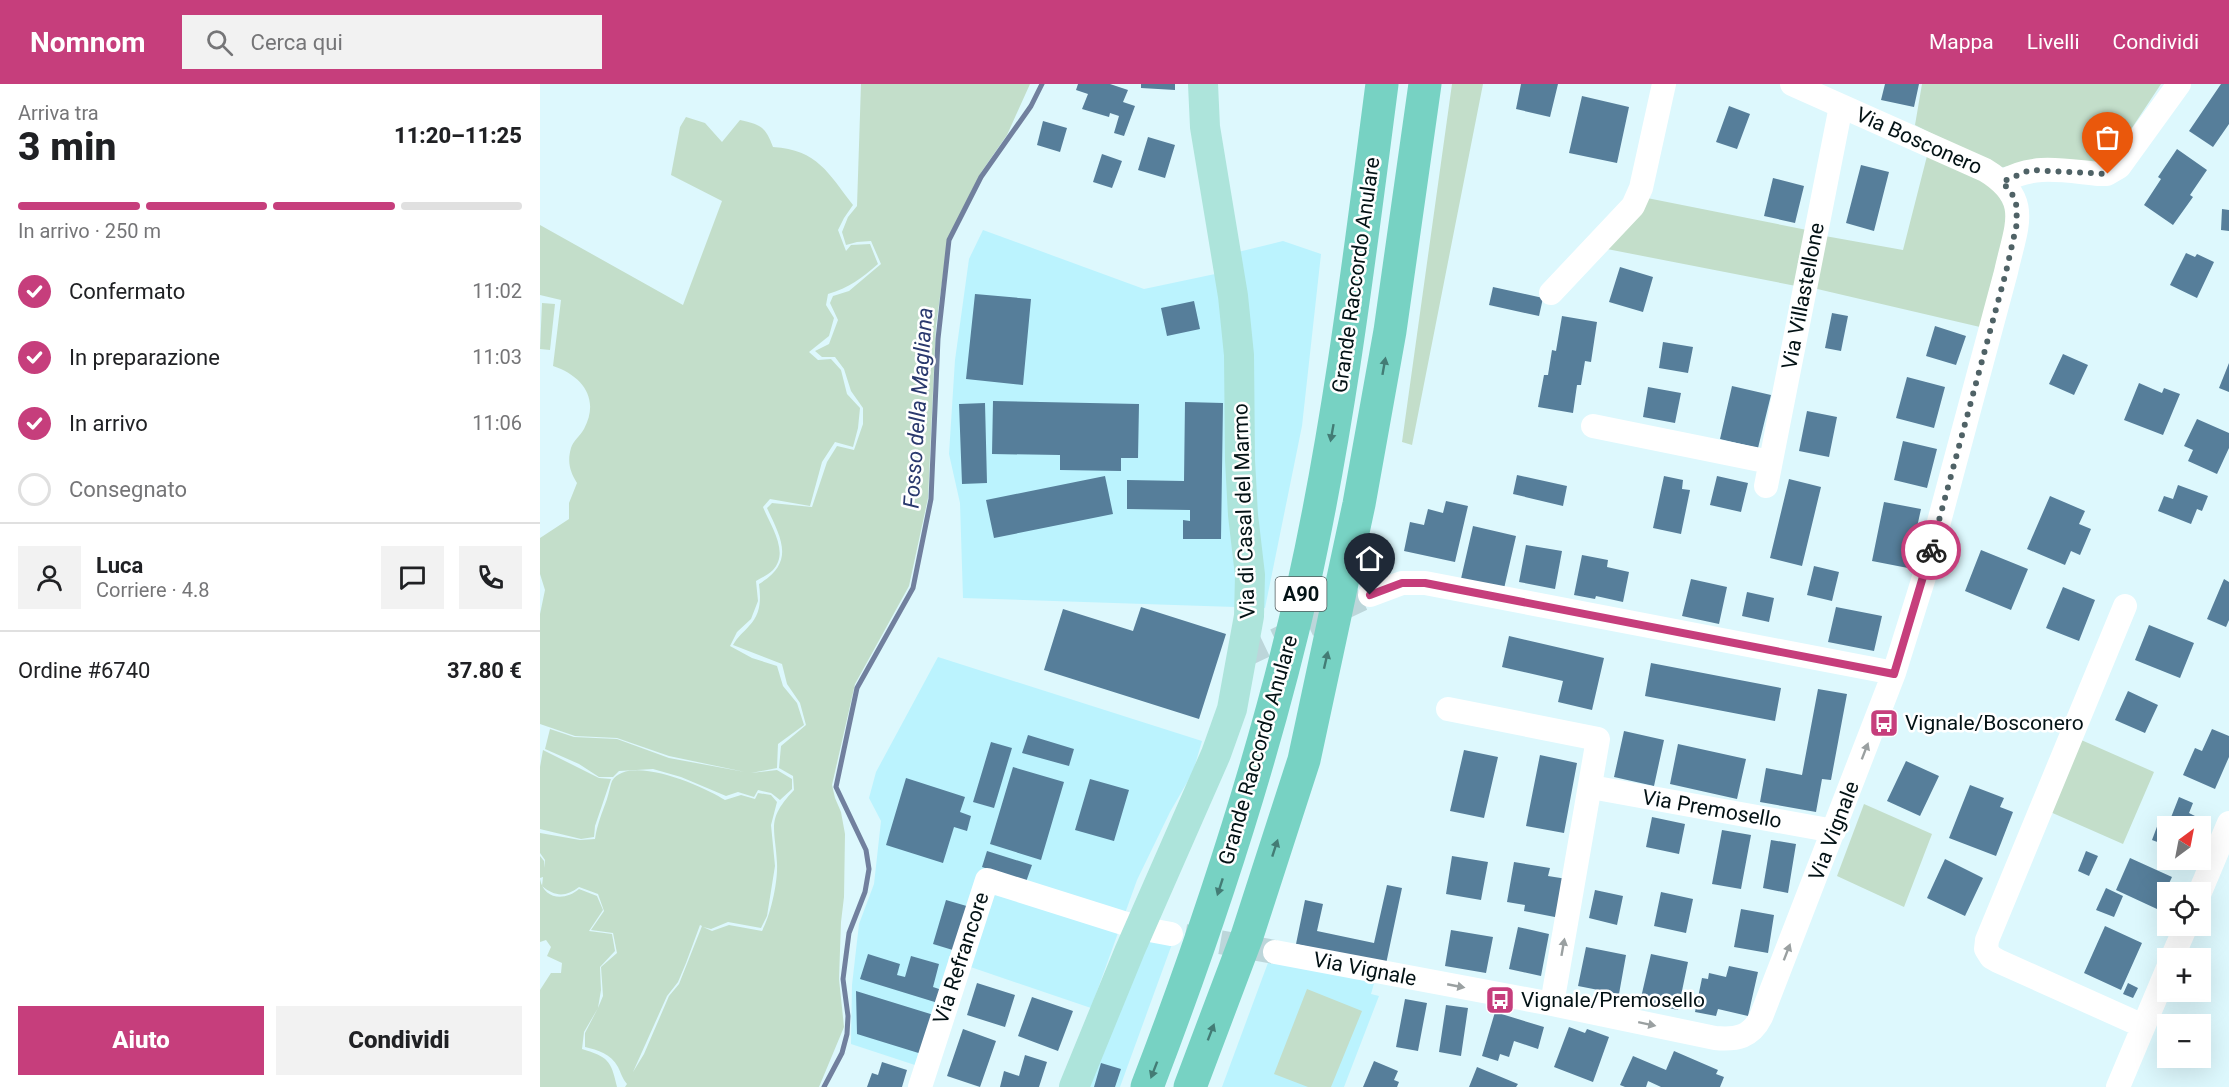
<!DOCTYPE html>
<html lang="it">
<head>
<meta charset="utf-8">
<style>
  :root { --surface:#fff; --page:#f2f2f2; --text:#202124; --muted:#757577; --line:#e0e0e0; --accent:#c63e7c }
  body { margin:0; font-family:Roboto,sans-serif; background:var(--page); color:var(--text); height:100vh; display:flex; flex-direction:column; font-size:22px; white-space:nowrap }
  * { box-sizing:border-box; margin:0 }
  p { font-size:20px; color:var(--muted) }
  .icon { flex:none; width:33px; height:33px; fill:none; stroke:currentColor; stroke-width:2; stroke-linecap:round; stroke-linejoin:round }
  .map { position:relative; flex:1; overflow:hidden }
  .panel { display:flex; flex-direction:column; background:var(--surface); width:540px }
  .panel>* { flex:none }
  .needle { width:39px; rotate:32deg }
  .tools { position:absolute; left:1617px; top:732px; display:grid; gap:12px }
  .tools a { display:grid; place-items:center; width:54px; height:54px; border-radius:0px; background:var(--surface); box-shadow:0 6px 24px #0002; font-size:30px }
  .pin { position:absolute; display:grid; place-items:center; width:51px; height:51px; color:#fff; margin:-62px -26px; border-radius:50% 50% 50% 0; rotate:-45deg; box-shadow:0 0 6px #0007 }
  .pin .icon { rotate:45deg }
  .courier { position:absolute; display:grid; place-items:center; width:60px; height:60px; margin:-30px; border:4px solid #c63e7c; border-radius:50%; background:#fff; color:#222; box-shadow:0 2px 8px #0007 }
  .headline em { font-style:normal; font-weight:800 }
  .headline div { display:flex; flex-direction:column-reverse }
  .headline { display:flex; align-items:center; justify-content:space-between; height:102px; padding:0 18px }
  h1 { font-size:39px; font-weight:800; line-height:45px }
  .bar { display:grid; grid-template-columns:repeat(4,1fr); gap:9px 6px; align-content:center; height:72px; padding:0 18px }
  .bar i { height:8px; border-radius:4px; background:var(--line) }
  .bar .current { background:var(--accent) }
  .bar p { grid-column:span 4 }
  .line { display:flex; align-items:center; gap:15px; padding:0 18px; border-top:2px solid var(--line) }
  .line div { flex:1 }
  .round { display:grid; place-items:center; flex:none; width:63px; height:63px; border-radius:0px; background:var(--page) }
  ol { padding:0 18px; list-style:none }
  li { display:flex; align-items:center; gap:18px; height:66px }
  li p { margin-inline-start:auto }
  li .icon { padding:6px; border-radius:50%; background:var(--accent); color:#fff; stroke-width:4 }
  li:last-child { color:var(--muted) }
  li i { width:33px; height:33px; border:3px solid var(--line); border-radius:50% }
  .cta { display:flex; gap:12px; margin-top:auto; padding:12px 18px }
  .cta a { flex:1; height:69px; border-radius:0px; background:var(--accent); color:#fff; font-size:24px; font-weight:800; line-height:69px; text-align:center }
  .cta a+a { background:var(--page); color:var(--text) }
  header { display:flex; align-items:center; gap:36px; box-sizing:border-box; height:84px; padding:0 30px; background:var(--accent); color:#fff }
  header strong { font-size:28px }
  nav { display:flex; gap:33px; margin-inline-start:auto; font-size:21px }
  .search { width:420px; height:54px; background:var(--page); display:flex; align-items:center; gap:15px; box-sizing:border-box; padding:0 21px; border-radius:0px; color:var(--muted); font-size:22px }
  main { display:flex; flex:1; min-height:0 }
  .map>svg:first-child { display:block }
  .built { fill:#bbf3fe }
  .green { fill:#c3deca; fill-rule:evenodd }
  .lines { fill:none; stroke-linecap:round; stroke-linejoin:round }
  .stream { stroke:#71809e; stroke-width:5 }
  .building { fill:#567e9a }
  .minor-tunnel { stroke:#bcd6da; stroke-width:24; stroke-dasharray:24 12; stroke-linecap:butt }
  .minor { stroke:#fff; stroke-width:24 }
  .major { stroke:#ade4db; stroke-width:30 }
  .highway { stroke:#77d2c3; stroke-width:33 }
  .oneway { fill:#437c75 }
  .oneway2 { fill:#9aa0a1 }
  .done { stroke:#4f6266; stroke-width:6; stroke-dasharray:0 10.8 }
  .route { stroke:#c63e7c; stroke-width:8 }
  .labels { text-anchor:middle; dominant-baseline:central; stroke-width:5; stroke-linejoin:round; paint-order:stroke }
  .shield { fill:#fff; stroke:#4f595b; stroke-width:1.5 }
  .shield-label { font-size:20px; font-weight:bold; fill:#031215 }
  .street-label { font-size:21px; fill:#031215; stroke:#fff }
  .poi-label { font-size:21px; fill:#031215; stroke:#fff; text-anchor:start }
  .water-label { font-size:22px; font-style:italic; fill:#2a396e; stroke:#fff }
</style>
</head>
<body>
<header>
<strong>Nomnom</strong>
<div class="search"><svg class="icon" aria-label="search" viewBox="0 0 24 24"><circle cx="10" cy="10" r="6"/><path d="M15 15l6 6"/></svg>Cerca qui</div>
<nav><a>Mappa</a><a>Livelli</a><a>Condividi</a></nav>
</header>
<main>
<section class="panel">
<div class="headline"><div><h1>3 min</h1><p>Arriva tra</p></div><em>11:20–11:25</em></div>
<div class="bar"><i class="current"></i><i class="current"></i><i class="current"></i><i></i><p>In arrivo · 250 m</p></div>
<ol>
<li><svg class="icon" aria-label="check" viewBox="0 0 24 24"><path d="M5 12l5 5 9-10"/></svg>Confermato<p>11:02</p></li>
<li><svg class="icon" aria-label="check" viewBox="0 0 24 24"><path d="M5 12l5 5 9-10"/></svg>In preparazione<p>11:03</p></li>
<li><svg class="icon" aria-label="check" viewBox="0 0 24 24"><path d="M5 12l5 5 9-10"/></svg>In arrivo<p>11:06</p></li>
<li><i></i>Consegnato</li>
</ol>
<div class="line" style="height:108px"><a class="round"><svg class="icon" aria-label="person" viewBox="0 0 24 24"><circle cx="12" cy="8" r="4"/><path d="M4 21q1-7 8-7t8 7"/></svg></a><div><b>Luca</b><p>Corriere · 4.8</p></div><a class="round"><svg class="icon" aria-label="chat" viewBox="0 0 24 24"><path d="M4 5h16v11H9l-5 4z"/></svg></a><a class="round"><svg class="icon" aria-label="phone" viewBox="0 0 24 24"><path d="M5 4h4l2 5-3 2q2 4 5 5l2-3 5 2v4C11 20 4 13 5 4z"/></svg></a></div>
<div class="line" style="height:78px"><div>Ordine #6740</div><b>37.80 €</b></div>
<div class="cta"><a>Aiuto</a><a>Condividi</a></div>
</section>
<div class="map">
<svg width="1689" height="1003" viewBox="0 0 1689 1003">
  <rect width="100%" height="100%" fill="#ddf8fd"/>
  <path class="built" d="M443,146l161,59 90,-19 4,-18 45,-11 38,13 -19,172 -37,182 -302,-10 -3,-95 -11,-49 6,-94 14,-101z
    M398,573l264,84 -9,31 -23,40 -33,68 -46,128 -135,-46 -35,105 -70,-23 1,-59 7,-61 15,-40 7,-63 -12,-23 7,-26z
    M603,851l29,9 -52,143h-39z
    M729,876l106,20 -4,14 8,2 -35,91h-122z"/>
  <path class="green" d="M321,0h169l-23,51 -25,36 -34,68 -12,87 -8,172 -19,88 -54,98 -23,101 3,13 6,14 4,22 -1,63 -3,25 -2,57 5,48 -25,60h-194l2,-3c-5,-6 -6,-11 -9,-17 -7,-13 -20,-17 -33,-20v-14l13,-25 -14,24 -2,17c26,8 29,11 35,38h-77v-97l11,-17h10l1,-10 -15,-7 4,-9 -5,-7 -6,2v-63c4,21 25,22 39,10l18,7 6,14 -14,21 23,3 3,17 -15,16 1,23 -3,18 5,-12 -2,-29 16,-14 -4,-20 -22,-3 13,-19 -6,-17 -19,-7c-13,10 -24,10 -37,-1l1,-9 -3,1v-22l4,5v7l1,-8 -5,-7v-20l40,7 15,-1c2,-14 7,-26 12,-40 2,-6 3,-13 5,-18 17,-28 93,6 113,19l16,-5 14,4 3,-6 13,2 6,7 -6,23 4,41 -8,50 -6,12 -33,-6 -17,7 -8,-2 9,4 17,-6 33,6c9,-17 16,-49 15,-68 -2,-37 -11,-43 17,-73l-1,-14 -14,-8 2,-22 25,-21 -6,-22 -13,-19 -5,-20 -49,-19c5,-9 10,-12 16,-19 12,-12 12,-27 10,-42 36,-22 23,-44 8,-76l5,-5 40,4 15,-45 10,-16 17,4 9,-26v-16l-12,-17 -7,-22 -9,-12h-13l-7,-6 14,-7 9,-24 -8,-17 3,-7 16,-5 32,-27 -10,-23 -14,1 -11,3 -4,-13 6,-15 9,-11zM160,841l2,1 -23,58 -10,12 -25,58 -11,18 34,-76 11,-14 8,-19z
    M912,0h31l-71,361 -10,-3z
    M1382,0h239l-53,80c-37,-6 -72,-5 -108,4l-85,-43z
    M146,33l19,6 17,19 18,-22c21,5 25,6 33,27 45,3 55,26 80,58l-9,13 -6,12 8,21 5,-6 19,-1 8,20c-16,14 -29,24 -50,30l-2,11 8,13 -5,18 -20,16 9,8 13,-1 10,11 6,24 13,14 -2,20 -5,19 -18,-5 -13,20 -12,44 -40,-7 -7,8c7,18 27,45 10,63 -5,5 -12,8 -17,11l2,20 -7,18 -14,13 -7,14 22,12 25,8 6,20 14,17 7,22 -26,19 -1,24 -26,5 26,-3 15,9v10l-12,11 -9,-7 -13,-3 -4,7 -16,-5 -12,4 -45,-19 -28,-8 -34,2 -6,6h-14l-20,-13 -34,-15 5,-20 24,8 43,2 52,19 76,14 -76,-16 -52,-18 -42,-2 -35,-12v-110l5,-24 -5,-16v-36l29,-19v-16l8,-20c-7,-11 -10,-21 -6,-35 2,-7 9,-12 13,-19 16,-30 -1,-53 -31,-63l8,-66 -21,-5v-70l143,80 39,-104 -51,-26 9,-48z
    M1387,72l63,29 11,8 7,25 -28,109 -167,-39 12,-52 78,14z
    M1107,114l160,32 -11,56 -189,-37z
    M2,219l13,1 -5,46 -10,-1z
    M1539,655l75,33 -31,72 -75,-33z
    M3,666l56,28 12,1 -16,47 -1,11 -13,2 -41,-10v-62z
    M1324,720l68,30 -28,73 -67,-31z
    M767,905l55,22 -31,76h-23l-34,-13z"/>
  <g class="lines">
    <path class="stream" d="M284,1003l18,-34 5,-19 1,-18 -5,-37 6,-46 16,-41 4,-23 -3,-19 -30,-63 21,-99 56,-100 18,-89 7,-160 11,-99 32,-63 50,-71 11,-22"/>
  </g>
  <path class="building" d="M538,0h32l18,6 -5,12 12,4 -11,30 -10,-3 5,-17 -9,-3 -1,4 -27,-8 6,-15 -12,-4z
    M601,0h34v6l-34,-2z
    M981,0h37l-8,33 -34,-8z
    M1345,0h34l-5,23 -33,-7z
    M1681,0h8v40l-16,23 -24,-16z
    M1042,12l47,11 -12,56 -48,-10z
    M1189,22l21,8 -13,35 -21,-7z
    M503,37l24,7 -7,24 -23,-7z
    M608,53l27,8 -10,33 -27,-8z
    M1637,65l30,21 -17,25 3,2 -20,28 -29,-20 17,-26 -3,-2z
    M562,70l20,7 -10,27 -19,-6z
    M1321,81l28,7 -15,59 -28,-8z
    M1233,94l31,8 -9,37 -31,-7z
    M1682,125l7,1v21l-8,-1z
    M1646,169l9,4 2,-3 17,8 -17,36 -27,-13z
    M1080,183l33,10 -10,35 -34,-10z
    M953,203l50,11 -4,18 -50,-11z
    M435,210l56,5 -8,86 -57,-6z
    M654,217l6,28 -33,7 -6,-28z
    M1292,229l16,3 -7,35 -16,-3z
    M1022,232l35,6 -6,40 -6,-1 -4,24h-4l-4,28 -35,-6 6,-32h4l4,-25 4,1z
    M1395,242l31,10 -10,29 -30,-9z
    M1123,258l30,5 -5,26 -29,-5z
    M1523,270l25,11 -14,30 -25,-11z
    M1689,279v29l-10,-4z
    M1367,293l38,10 -11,41 -38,-10z
    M1599,299l23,10 2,-5 16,6 -17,41 -39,-15z
    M1192,302l39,9 -13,53 -38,-9z
    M1108,303l33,6 -6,30 -32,-6z
    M453,317l146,3 -1,54h-17v13l-61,-1v-15l-68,-1z
    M645,318l38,1 -2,136h-38v-19l7,1v-11l-63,-1v-29l57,1z
    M445,319l2,80 -25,1 -3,-80z
    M1267,327l30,6 -8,40 -30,-6z
    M1657,335l32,14v15l-12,26 -29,-13 5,-11 -9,-4z
    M1363,357l34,8 -10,39 -33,-8z
    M977,391l50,11 -4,20 -50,-12z
    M565,392l8,38 -119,24 -8,-38z
    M1124,392l19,4 -1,9 8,1 -9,44 -28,-6z
    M1177,392l31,7 -7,29 -31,-7z
    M1249,395l32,8 -19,79 -32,-8z
    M1638,401l30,11 -6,15 -5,-2 -6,15 -33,-13 6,-15 9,3z
    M1510,412l35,15 -6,13 12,5 -11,26 -9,-4 -6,14 -38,-16z
    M906,417l22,5 -13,56 -51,-11 6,-29 14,3 4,-16 15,4z
    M1344,418l37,7 -13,59 -36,-7z
    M933,442l43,10 -13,57 -43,-10z
    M986,461l36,6 -7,38 -36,-7z
    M1441,466l47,19 -17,41 -46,-19z
    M1042,471l26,5 -1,7 22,5 -6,30 -27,-6 -1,3 -21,-4z
    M1274,482l25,6 -7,29 -25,-6z
    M1151,495l36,8 -8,37 -37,-8z
    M1684,495l5,3v38l-3,7 -19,-8z
    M1523,503l32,13 -16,41 -33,-13z
    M1207,508l27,6 -5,24 -27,-6z
    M601,523l85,27 -27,85 -155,-49 19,-61 70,22z
    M1296,523l46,9 -8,35 -46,-9z
    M1609,541l45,18 -14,35 -45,-18z
    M969,552l95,22 -12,52 -34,-8 5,-21 -61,-14z
    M1111,579l130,25 -6,33 -130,-25z
    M1278,605l29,5 -16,86 -9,-1 -6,33 -56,-10 6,-34 36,7z
    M1588,607l30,14 -13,28 -30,-13z
    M1672,645l17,7v21l-14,32 -32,-14 12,-27 7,3z
    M1084,647l40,9 -10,46 -40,-9z
    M488,651l46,14 -5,17 -47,-13z
    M451,658l21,6 -18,60 -21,-6z
    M1138,660l68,15 -9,40 -67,-15z
    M924,666l34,7 -14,61 -34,-7z
    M1000,671l37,8 -13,70 -38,-7z
    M1366,677l33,15 -19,40 -33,-15z
    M473,683l51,15 -23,78 -51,-16z
    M366,694l59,19 -5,15 11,4 -4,15 -13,-4 -11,36 -57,-18z
    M550,695l39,11 -15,51 -39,-11z
    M1430,701l34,13 -4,9 13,5 -17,44 -47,-18z
    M1639,713l14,6 -4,10 10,5 -4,8h-27v20l-16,-6 9,-24 9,4z
    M1112,733l33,7 -6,30 -33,-7z
    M1182,746l29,5 -10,54 -29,-5z
    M1231,756l25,4 -8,49 -25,-5z
    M447,767l45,14 -6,17 -44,-15z
    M1546,767l12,5 -9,20 -11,-5z
    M912,772l36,6 -7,38 -35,-6z
    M1590,774l42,19 -15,32 -41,-19z
    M1405,775l38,19 -18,38 -38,-18z
    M974,778l36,6 -2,8 19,3 -7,39 -36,-7 1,-6 -18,-3z
    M847,801l15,3 -16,76 -90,-20 9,-44 18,4 -6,27 57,12z
    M1566,804l17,8 -9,21 -18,-7z
    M1055,806l28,6 -6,29 -28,-7z
    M1121,808l32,7 -7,34 -32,-7z
    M406,816l24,7 -14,44 -23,-7z
    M1201,825l33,6 -6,38 -34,-6z
    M1565,842l37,17 -21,47 -37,-17z
    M978,843l31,7 -8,42 -32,-7z
    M911,846l42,7 -7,36 -41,-7z
    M1046,863l40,8 -7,39 -41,-8z
    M328,870l32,10 -3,11 8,2 6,-21 28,8 -6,23 9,3 -4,13 -78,-24z
    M1111,870l37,8 -10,48 -38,-8z
    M1189,882l29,6 -10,44 -30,-7 -2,7 -21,-4 7,-34 6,1 1,-6 17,4z
    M437,899l38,12 -10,32 -38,-12z
    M1588,899l10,5 -5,10 -10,-4z
    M316,907l81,25 -12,39 -68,-21z
    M492,913l41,14 -15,40 -40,-15z
    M865,915l22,4 -9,48 -22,-4z
    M906,921l22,3 -7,48 -22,-4z
    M955,928l49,15 -6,22 -24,-8 -5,16 -9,-3 -2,7 -16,-5z
    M1029,943l16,6 2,-4 22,8 -16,45 -39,-15z
    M423,945l33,12 -16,46 -33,-11z
    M1134,967l44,19 -2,4 8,3 -4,10h-59l-13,-6 -2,6h-21l-5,-2 13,-29 33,14z
    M485,971l22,7 -8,25h-39l4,-16 15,5z
    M834,977l24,10 -4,9 5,2 -2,5h-34z
    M342,978l25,8 -5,17h-35l5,-14 6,2z
    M561,979l20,6 -6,18h-21z
    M937,983l41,17 -2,3h-47z"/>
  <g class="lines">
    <path class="minor-tunnel" d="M703,572l127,-61
      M645,852l90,16"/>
    <path class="minor" d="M1252,0l193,86c48,29 31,56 21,102l-81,302 -31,99
      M1462,98c31,-19 63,-11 97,-8h8l12,-7 60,-83
      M1011,209l82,-87 8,-18 23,-104
      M1053,342l177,36
      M1226,402l75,-380
      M1585,522l-138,334 -1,9 5,8 7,4 145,65
      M908,625l150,30 -46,265
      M1051,703l243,44
      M1660,808l29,-69
      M735,868l277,52 163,34c22,2 36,-1 46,-21l133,-344 -469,-90h-23l-32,12
      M1632,874l14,-32
      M380,1003l67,-207 152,48 32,6
      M1578,1003l50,-119"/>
    <path class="major" d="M534,1003l56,-137 86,-196 16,-45 17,-93 1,-41 -7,-60 -3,-55 -1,-105 -6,-59 -28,-169 -2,-43"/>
    <path class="highway" d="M607,1003c63,-164 117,-329 156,-500 37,-166 57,-335 79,-503
      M650,1003l57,-151 57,-176 55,-256 31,-173 35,-247"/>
  </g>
  <defs><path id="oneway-solid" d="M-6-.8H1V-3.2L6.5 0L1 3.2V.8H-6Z" transform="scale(1.5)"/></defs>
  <g class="oneway">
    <use href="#oneway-solid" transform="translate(844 282) rotate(-80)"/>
    <use href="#oneway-solid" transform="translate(792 349) rotate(100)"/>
    <use href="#oneway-solid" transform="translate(786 576) rotate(-77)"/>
    <use href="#oneway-solid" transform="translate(735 764) rotate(-72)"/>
    <use href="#oneway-solid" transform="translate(680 803) rotate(108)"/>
    <use href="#oneway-solid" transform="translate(671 948) rotate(-69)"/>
    <use href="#oneway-solid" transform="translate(614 986) rotate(111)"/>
  </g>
  <g class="oneway2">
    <use href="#oneway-solid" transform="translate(1325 667) rotate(-69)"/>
    <use href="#oneway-solid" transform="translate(1023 863) rotate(-80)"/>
    <use href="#oneway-solid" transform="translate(1247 868) rotate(-69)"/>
    <use href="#oneway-solid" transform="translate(916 902) rotate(11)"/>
    <use href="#oneway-solid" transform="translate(1107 940) rotate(12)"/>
  </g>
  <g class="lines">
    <path class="done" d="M1391,466l75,-278 11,-49 -1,-21 -5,-10 -9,-10 28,-12 78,4"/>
    <path class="route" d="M830,511l32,-12h23l469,91 37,-124"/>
  </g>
  <defs>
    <g id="bus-square" transform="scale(1.5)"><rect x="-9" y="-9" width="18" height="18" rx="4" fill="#c63e7c" stroke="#fff"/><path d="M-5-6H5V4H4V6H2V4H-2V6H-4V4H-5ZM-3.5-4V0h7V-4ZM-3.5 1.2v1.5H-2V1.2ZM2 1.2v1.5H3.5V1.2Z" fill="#fff"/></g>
  </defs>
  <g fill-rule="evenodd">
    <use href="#bus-square" x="1344" y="639"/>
    <use href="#bus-square" x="960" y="916"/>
  </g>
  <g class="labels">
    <rect class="shield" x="735.5" y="493" width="51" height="34" rx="4.5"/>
    <g class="shield-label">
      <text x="761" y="510">A90</text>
    </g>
    <g class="street-label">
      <text transform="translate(1379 57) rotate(24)">Via Bosconero</text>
      <text transform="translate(816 191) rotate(-82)">Grande Raccordo Anulare</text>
      <text transform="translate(1263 212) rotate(-79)">Via Villastellone</text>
      <text transform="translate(704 427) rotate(-92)">Via di Casal del Marmo</text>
      <text transform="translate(718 666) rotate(-74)">Grande Raccordo Anulare</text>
      <text transform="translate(1172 725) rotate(10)">Via Premosello</text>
      <text transform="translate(1294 747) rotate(-69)">Via Vignale</text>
      <text transform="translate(421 874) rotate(-72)">Via Refrancore</text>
      <text transform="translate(825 885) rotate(11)">Via Vignale</text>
    </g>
    <g class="poi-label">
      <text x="1365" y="639">Vignale/Bosconero</text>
      <text x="981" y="916">Vignale/Premosello</text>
    </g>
    <g class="water-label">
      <text transform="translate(378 324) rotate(-86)">Fosso della Magliana</text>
    </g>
  </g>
</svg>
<div class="tools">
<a><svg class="needle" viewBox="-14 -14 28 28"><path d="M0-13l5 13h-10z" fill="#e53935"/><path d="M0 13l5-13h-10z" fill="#757577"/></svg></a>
<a><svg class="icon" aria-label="locate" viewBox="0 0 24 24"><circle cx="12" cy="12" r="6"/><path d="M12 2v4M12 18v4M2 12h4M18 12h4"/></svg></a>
<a>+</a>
<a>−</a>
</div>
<div class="pin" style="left:1568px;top:90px;background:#ea580c"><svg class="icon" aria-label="bag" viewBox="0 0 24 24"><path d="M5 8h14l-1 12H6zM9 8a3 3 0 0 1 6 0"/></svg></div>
<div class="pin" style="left:830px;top:511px;background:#1f2937"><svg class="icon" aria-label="home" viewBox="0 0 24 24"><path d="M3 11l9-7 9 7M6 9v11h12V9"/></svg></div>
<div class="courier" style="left:1391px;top:466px"><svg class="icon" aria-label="bike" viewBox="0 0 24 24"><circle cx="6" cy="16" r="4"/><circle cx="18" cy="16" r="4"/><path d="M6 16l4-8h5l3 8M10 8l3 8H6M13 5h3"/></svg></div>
</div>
</main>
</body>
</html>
